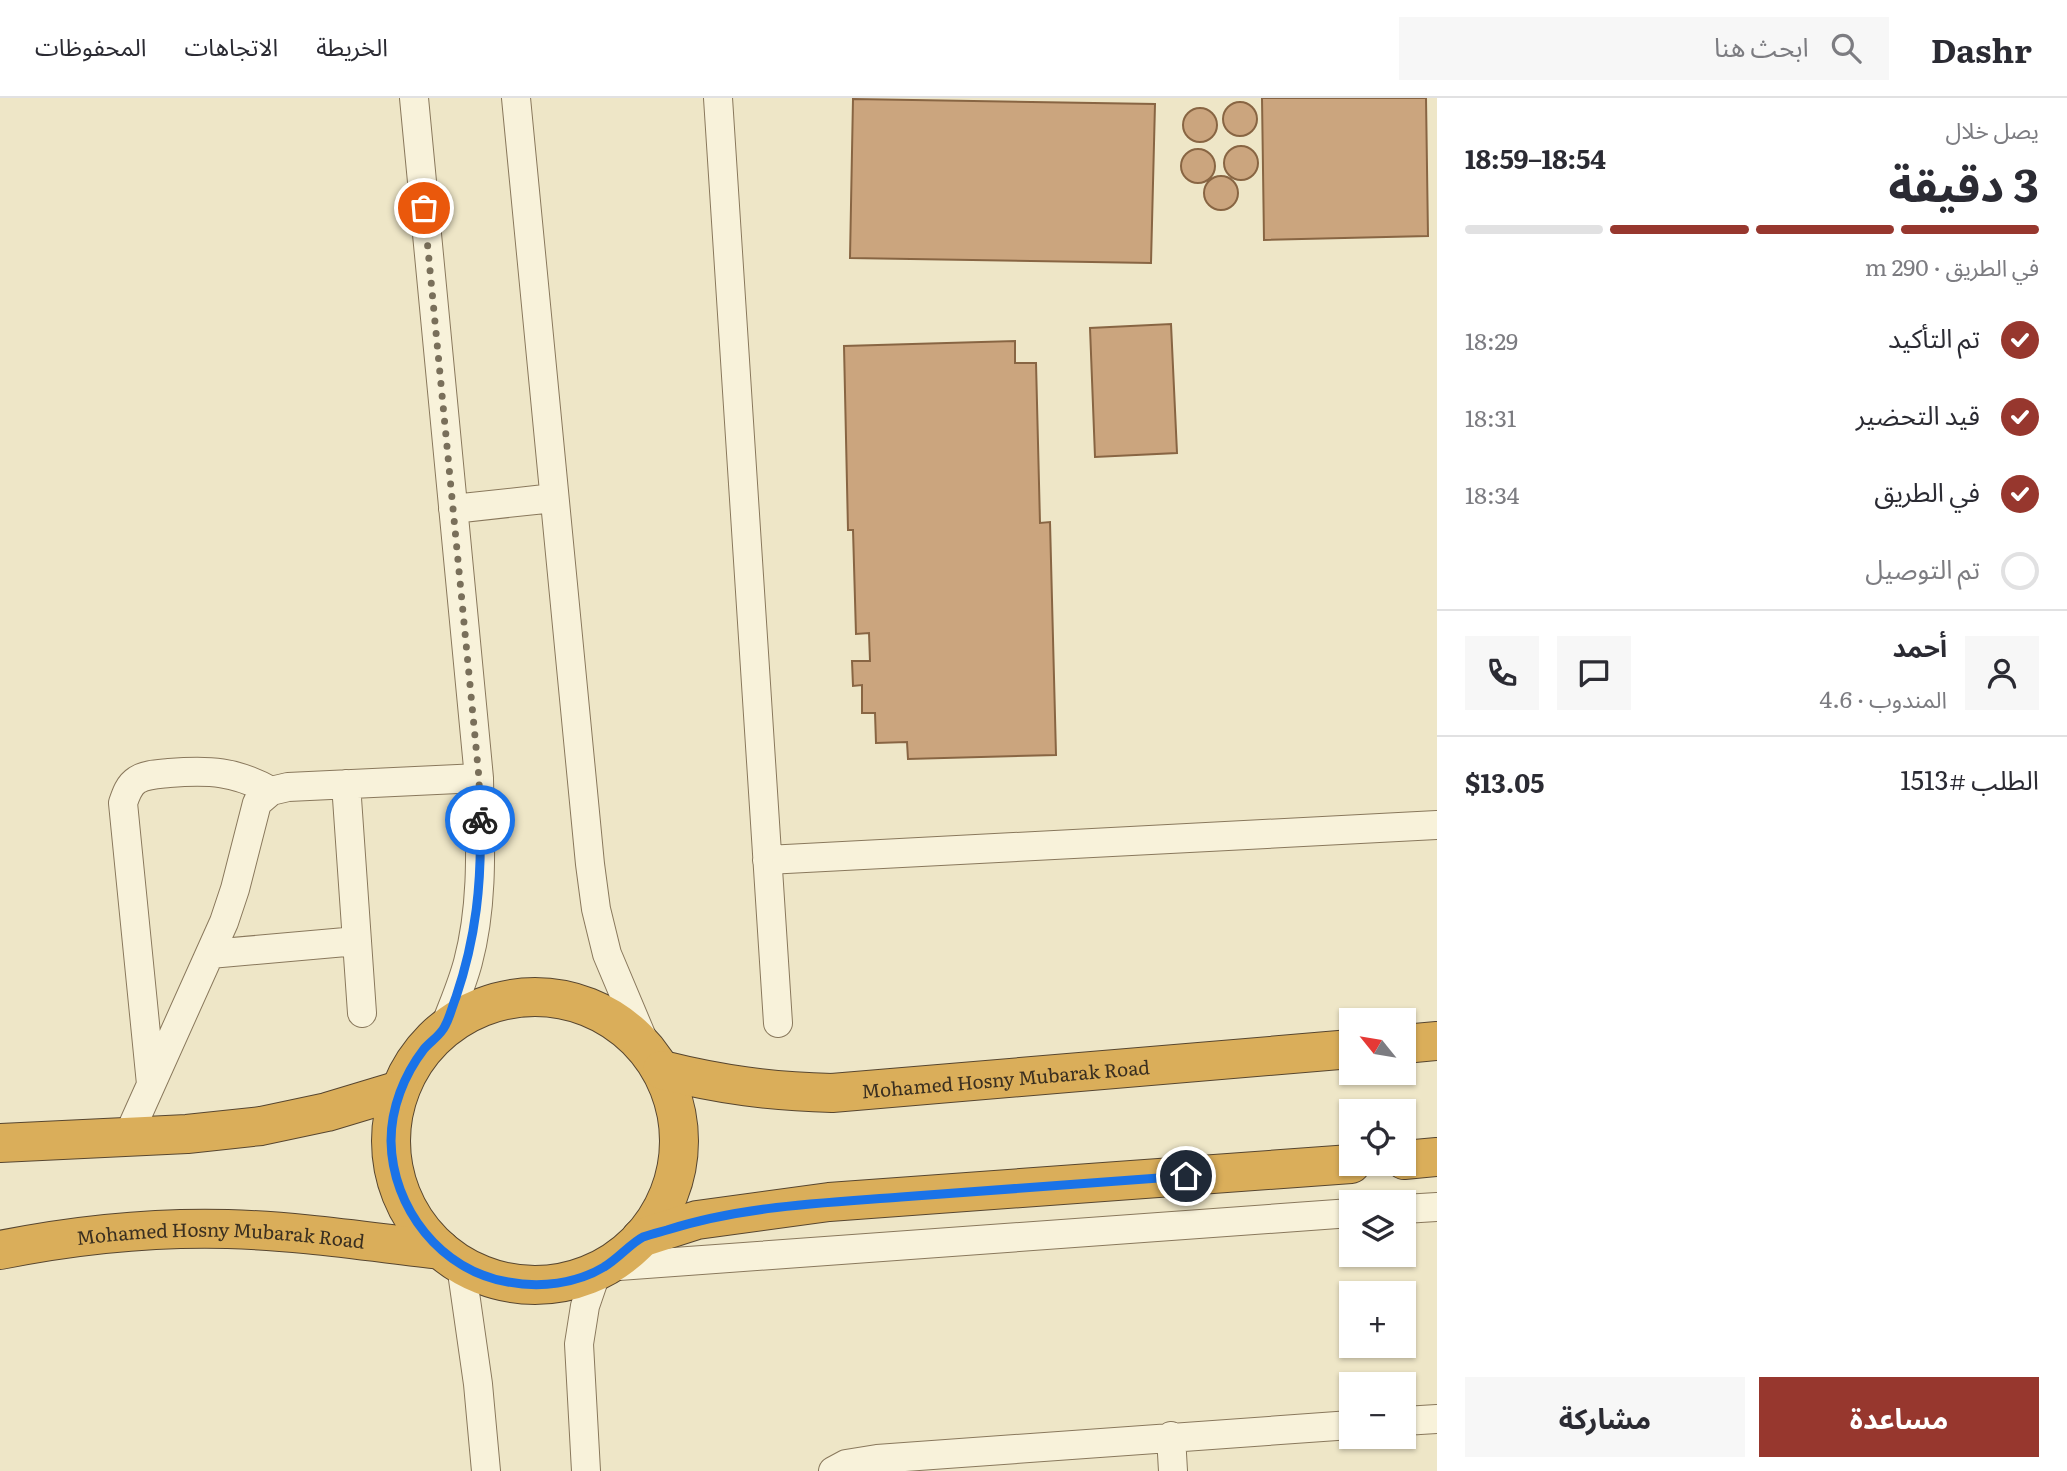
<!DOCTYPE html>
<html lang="ar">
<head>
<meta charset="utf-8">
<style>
  :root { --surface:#fff; --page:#f7f7f7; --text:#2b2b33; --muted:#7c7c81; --line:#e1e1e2; --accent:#97372e }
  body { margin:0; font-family:Literata,"Noto Sans Arabic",serif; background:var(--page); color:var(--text); direction:rtl; height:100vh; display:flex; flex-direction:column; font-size:26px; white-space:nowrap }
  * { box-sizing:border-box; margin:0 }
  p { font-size:23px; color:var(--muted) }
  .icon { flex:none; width:38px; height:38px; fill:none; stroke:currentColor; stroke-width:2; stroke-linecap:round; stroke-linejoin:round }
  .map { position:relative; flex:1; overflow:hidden; direction:ltr }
  .sheet { display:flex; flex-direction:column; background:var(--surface); width:630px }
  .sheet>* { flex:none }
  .needle { width:46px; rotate:300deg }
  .tools { position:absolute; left:1339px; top:910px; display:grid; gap:14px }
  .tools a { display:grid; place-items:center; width:77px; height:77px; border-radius:0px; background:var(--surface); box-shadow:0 2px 5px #0004; font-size:35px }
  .pin { position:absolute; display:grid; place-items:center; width:60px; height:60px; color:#fff; margin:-30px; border:4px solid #fff; border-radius:50%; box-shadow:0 2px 7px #0007 }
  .courier { position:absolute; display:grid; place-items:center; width:70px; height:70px; margin:-35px; border:5px solid #1a73e8; border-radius:50%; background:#fff; color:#222; box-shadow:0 2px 9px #0007 }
  .headline em { font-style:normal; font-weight:700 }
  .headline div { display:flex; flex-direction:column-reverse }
  .headline { display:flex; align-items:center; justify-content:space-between; height:119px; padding:0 28px }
  h1 { font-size:46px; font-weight:700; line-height:52px }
  .bar { display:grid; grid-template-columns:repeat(4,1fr); gap:10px 7px; align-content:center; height:84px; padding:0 28px }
  .bar i { height:9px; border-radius:5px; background:var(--line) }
  .bar .on { background:var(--accent) }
  .bar p { grid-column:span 4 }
  .line { display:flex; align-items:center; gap:18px; padding:0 28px; border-top:2px solid var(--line) }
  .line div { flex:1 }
  .round { display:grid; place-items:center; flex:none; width:74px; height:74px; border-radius:0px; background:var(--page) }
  ol { padding:0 28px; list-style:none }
  li { display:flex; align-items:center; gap:21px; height:77px }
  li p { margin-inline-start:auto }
  li .icon { padding:7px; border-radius:50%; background:var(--accent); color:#fff; stroke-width:4 }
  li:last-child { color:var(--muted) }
  li i { width:38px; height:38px; border:4px solid var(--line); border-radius:50% }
  .cta { display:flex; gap:14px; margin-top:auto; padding:14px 28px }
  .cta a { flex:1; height:80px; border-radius:0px; background:var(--accent); color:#fff; font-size:28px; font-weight:700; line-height:80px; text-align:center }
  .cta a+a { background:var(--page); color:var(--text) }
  header { display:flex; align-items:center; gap:42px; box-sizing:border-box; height:98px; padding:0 35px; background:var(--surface); border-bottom:2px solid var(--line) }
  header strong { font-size:33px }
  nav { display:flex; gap:38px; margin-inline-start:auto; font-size:24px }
  .search { width:490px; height:63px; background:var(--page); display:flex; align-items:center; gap:18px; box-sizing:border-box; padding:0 24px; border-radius:0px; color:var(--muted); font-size:26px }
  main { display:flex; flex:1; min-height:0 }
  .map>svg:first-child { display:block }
  .building { fill:#cba57e; stroke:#886543; stroke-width:2 }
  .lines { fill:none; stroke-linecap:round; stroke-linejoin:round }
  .minor-casing { stroke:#89785c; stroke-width:30 }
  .highway-casing { stroke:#574630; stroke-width:40 }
  .minor { stroke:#f8f2da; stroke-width:28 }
  .highway { stroke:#daae5a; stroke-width:38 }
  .done { stroke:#796f5a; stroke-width:7; stroke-dasharray:0 12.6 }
  .route { stroke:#1a73e8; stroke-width:9 }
  .labels { text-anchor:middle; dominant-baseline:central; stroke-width:7; stroke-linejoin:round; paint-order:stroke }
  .street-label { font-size:19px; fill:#3a2f20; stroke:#f5efd6 }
</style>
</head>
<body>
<header>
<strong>Dashr</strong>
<div class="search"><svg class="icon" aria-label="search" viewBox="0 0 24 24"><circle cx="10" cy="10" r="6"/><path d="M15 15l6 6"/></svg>ابحث هنا</div>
<nav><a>الخريطة</a><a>الاتجاهات</a><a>المحفوظات</a></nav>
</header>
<main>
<section class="sheet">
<div class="headline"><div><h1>3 دقيقة</h1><p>يصل خلال</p></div><em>18:54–18:59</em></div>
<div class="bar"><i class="on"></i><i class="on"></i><i class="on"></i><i></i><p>في الطريق · 290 m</p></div>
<ol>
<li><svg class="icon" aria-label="check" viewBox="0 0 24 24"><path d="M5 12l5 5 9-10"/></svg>تم التأكيد<p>18:29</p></li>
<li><svg class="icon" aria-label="check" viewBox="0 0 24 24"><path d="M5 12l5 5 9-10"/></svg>قيد التحضير<p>18:31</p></li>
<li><svg class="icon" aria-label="check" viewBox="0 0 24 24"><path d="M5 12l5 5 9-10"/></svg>في الطريق<p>18:34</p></li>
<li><i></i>تم التوصيل</li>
</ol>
<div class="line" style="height:126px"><a class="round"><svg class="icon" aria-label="person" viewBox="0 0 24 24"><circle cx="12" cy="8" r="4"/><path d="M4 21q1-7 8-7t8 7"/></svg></a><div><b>أحمد</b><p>المندوب · 4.6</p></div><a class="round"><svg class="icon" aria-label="chat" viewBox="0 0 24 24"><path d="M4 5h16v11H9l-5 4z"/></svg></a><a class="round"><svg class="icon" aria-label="phone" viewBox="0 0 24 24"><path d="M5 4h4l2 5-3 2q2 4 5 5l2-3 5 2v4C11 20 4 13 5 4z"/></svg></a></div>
<div class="line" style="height:91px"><div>الطلب #1513</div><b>$13.05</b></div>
<div class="cta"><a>مساعدة</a><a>مشاركة</a></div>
</section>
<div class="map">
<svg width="1437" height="1373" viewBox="0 0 1437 1373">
  <rect width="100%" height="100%" fill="#eee6c7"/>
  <path class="building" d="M1262,0h164l2,138 -164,4z
    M853,1l302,5 -4,159 -301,-5z
    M1223 21a17 17 0 1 1 34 0a17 17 0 1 1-34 0Z
    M1183 27a17 17 0 1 1 34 0a17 17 0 1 1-34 0Z
    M1224 65a17 17 0 1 1 34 0a17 17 0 1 1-34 0Z
    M1181 68a17 17 0 1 1 34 0a17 17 0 1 1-34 0Z
    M1204 95a17 17 0 1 1 34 0a17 17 0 1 1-34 0Z
    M1171,226l6,129 -82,4 -5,-129z
    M1015,243v22h21l4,160 10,-1 6,233 -148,4 -1,-17 -31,1 -1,-30h-13v-28l-9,1 -1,-25h18l-1,-28 -13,1 -3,-104h-5l-4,-184z"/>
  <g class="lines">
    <g class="minor-casing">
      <path id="minor" d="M414,0l65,680c1,61 5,124 -11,184 -6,23 -16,45 -24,67
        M516,0l74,766 6,45 11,45 40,95
        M718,0l60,925
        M453,411l101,-11
        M346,686l16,229
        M767,762l670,-35
        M210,856l147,-13
        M151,986l-28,-281c3,-9 6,-18 14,-23 9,-6 22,-6 32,-7 41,-3 66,-2 102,18
        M128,1038l96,-214 11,-33 22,-86 14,-12 17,-4 191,-9
        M1404,1111l33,-2
        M461,1167l17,119 8,87
        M605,1169l746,-54
        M1404,1323l33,-2
        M1171,1338l2,35
        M586,1373l-7,-127 6,-38 12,-35
        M833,1373l13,-7 31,-5 474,-34"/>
    </g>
    <g class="highway-casing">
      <g id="highway">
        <circle cx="535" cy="1043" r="144"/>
        <path d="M1404,946l33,-3"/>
        <path id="s1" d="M662,972c60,15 107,21 170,23l519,-44"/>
        <path d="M0,1045l187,-9 74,-8 66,-14 73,-22"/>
        <path d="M1404,1062l33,-3"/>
        <path d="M641,1140l56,-18 132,-18 522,-38"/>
        <path id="s2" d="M0,1152c75,-15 151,-23 228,-21 71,2 142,13 213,21"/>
      </g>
    </g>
    <use href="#minor" class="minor"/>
    <use href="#highway" class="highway"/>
  </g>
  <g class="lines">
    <path class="done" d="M424,110l55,570 1,42"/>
    <path class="route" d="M480,722c2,62 -4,118 -24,177 -4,10 -6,20 -11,29 -4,9 -14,15 -21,23 -20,26 -33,59 -33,92 1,67 50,130 117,141 32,6 68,2 96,-15 14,-8 27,-24 39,-30 8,-3 17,-5 24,-7 75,-24 156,-27 234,-33 95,-7 190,-14 285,-21"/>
  </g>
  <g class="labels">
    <g class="street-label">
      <text stroke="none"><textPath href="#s1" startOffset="346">Mohamed Hosny Mubarak Road</textPath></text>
      <text stroke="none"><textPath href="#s2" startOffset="222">Mohamed Hosny Mubarak Road</textPath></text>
    </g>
  </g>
</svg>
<div class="tools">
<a><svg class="needle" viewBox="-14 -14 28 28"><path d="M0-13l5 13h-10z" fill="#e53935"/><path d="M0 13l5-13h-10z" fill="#7c7c81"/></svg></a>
<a><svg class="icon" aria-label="locate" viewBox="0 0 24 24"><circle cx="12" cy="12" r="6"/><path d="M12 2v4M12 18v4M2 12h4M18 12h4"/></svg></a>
<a><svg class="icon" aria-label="layers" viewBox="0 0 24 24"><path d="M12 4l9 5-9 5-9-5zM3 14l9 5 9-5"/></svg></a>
<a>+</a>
<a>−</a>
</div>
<div class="pin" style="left:424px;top:110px;background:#ea580c"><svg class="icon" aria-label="bag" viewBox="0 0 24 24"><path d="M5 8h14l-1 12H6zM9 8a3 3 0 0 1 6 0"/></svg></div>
<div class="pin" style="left:1186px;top:1078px;background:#1f2937"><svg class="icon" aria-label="home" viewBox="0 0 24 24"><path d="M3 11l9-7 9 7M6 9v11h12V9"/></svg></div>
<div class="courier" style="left:480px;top:722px"><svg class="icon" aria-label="bike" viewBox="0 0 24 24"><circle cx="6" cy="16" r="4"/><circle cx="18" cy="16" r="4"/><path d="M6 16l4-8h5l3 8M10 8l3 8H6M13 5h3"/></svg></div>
</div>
</main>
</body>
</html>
